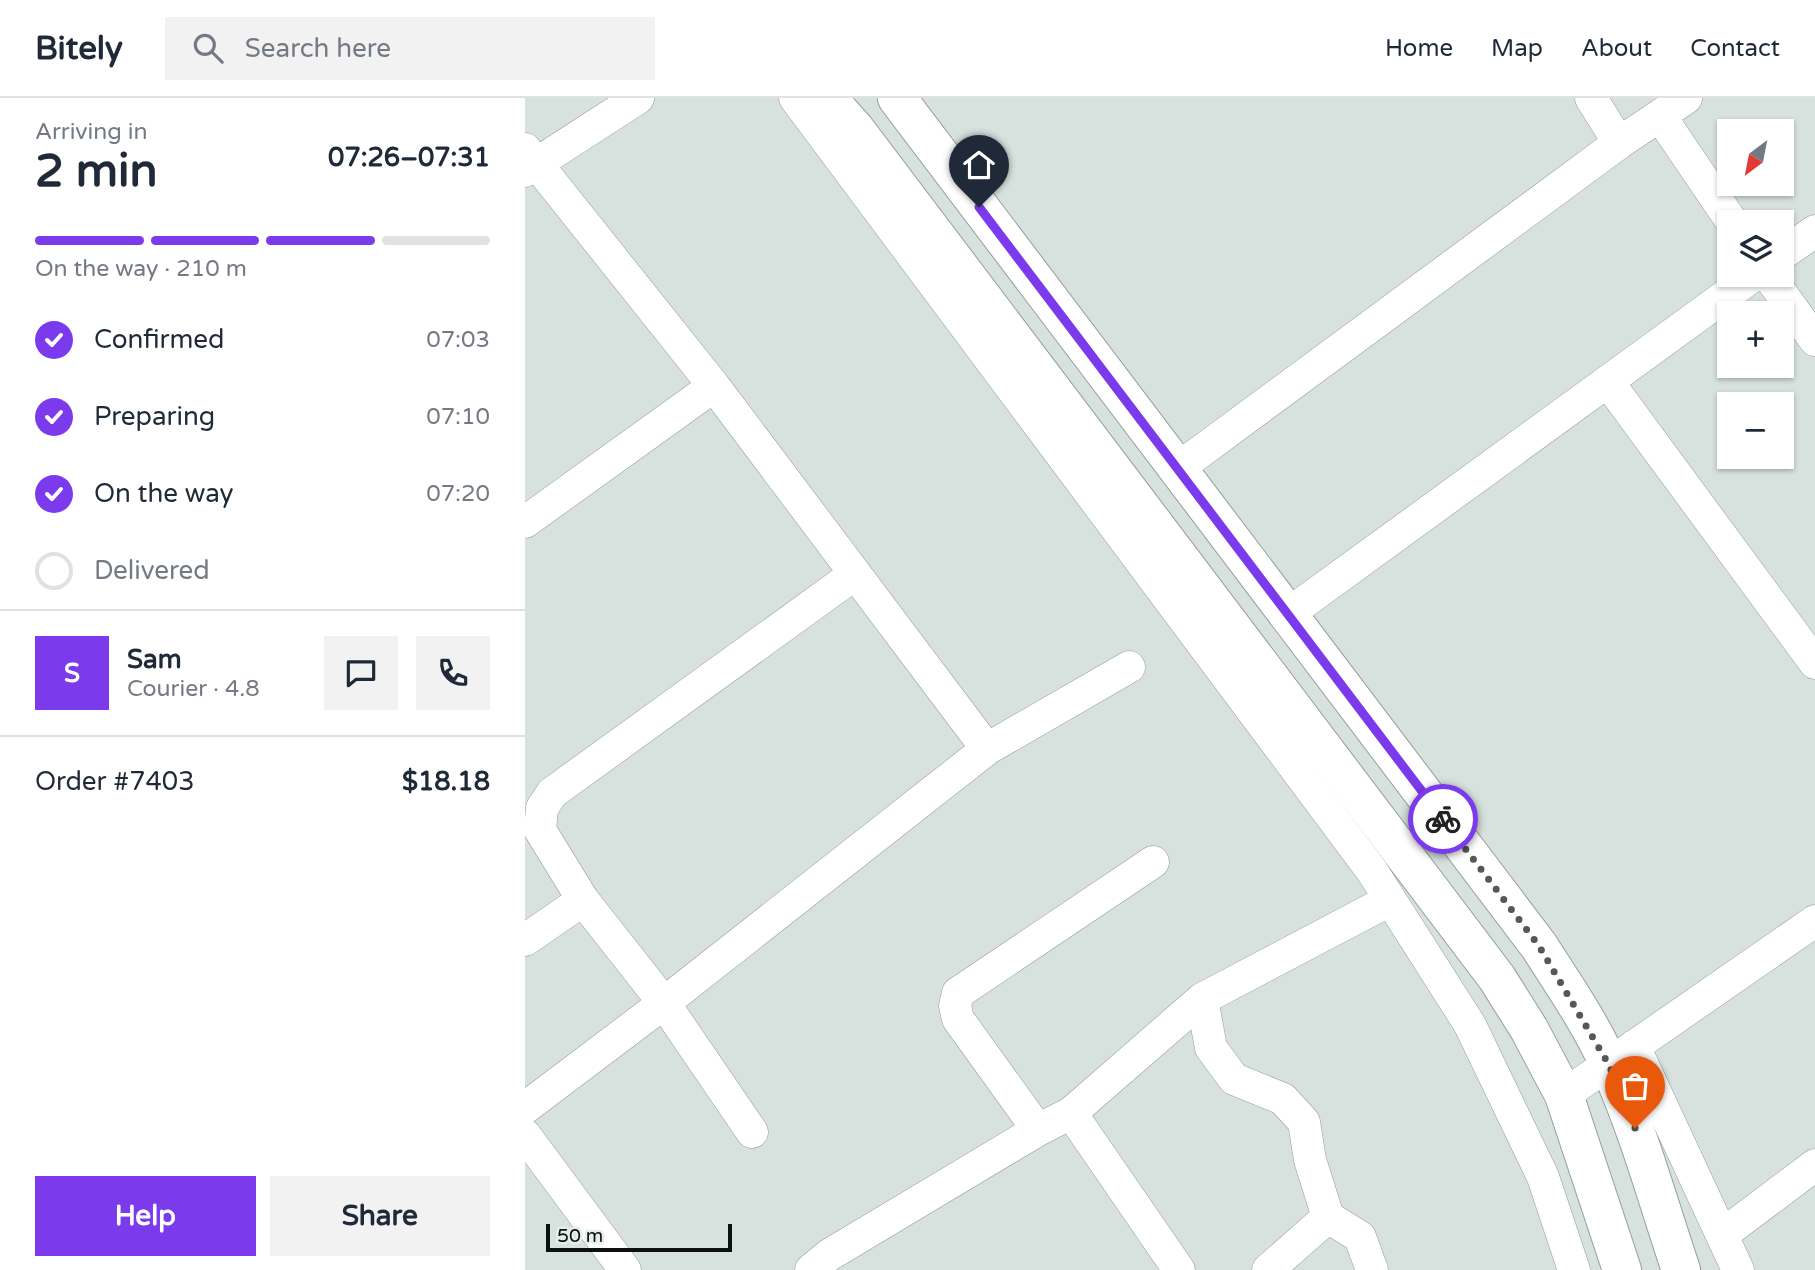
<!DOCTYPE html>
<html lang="en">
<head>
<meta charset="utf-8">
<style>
  :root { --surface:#fff; --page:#f2f2f3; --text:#1f2937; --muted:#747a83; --line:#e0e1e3; --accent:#7c3aed }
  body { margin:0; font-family:"Varela Round",sans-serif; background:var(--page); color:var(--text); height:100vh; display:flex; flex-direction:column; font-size:26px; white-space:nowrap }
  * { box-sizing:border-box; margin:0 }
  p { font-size:23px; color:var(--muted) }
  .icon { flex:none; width:38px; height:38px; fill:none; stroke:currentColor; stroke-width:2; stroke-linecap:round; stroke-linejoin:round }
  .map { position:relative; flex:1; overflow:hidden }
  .drawer { display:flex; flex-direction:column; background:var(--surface); width:525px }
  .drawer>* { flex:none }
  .needle { width:46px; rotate:212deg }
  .tools { position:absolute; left:1192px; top:21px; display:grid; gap:14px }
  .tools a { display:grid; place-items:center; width:77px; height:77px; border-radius:0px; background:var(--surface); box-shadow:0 2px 5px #0004; font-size:35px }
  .scale { position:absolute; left:21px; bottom:18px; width:186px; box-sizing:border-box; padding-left:7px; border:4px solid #0c100e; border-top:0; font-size:19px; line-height:24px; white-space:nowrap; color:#0c100e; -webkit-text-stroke:5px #e4eeea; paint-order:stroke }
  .pin { position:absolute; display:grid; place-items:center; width:60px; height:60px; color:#fff; margin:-72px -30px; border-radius:50% 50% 50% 0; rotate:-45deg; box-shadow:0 0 7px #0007 }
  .pin .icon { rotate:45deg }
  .courier { position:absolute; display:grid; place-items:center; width:70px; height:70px; margin:-35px; border:5px solid #7c3aed; border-radius:50%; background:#fff; color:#222; box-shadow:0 2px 9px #0007 }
  .summary em { font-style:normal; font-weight:700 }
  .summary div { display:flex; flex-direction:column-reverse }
  .summary { display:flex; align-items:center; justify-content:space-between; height:119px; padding:0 35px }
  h1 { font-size:46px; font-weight:700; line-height:52px }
  .bar { display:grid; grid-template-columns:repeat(4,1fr); gap:10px 7px; align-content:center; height:84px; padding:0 35px }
  .bar i { height:9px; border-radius:5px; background:var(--line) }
  .bar .active { background:var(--accent) }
  .bar p { grid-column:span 4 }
  .line { display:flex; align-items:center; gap:18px; padding:0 35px; border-top:2px solid var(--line) }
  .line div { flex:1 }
  .round { display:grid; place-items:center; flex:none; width:74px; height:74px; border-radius:0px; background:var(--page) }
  ol { padding:0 35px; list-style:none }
  li { display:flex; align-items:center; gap:21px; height:77px }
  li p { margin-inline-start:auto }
  li .icon { padding:7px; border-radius:50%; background:var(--accent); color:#fff; stroke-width:4 }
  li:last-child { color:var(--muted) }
  li i { width:38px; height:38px; border:4px solid var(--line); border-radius:50% }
  .action { display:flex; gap:14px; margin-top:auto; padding:14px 35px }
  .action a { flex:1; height:80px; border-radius:0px; background:var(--accent); color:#fff; font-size:28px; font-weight:700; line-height:80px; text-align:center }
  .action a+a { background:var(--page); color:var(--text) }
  header { display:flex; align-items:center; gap:42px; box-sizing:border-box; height:98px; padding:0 35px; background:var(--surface); border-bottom:2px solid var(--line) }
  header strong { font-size:33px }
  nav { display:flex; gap:38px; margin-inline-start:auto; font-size:24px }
  .search { width:490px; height:63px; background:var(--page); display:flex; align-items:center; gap:18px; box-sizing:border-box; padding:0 24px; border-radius:0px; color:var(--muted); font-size:26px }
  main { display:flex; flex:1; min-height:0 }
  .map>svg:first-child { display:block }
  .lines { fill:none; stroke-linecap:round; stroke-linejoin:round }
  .minor-casing { stroke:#959e9a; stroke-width:33 }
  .major-casing { stroke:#959e9a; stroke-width:40 }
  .minor { stroke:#fff; stroke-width:32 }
  .major { stroke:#fff; stroke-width:38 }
  .done { stroke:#535956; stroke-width:7; stroke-dasharray:0 12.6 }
  .route { stroke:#7c3aed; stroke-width:9 }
</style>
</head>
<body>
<header>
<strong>Bitely</strong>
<div class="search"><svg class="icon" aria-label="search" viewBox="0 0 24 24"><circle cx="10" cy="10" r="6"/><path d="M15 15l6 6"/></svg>Search here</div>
<nav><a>Home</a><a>Map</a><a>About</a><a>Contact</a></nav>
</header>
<main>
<section class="drawer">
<div class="summary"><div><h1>2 min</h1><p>Arriving in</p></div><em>07:26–07:31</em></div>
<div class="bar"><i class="active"></i><i class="active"></i><i class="active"></i><i></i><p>On the way · 210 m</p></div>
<ol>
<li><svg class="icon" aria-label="check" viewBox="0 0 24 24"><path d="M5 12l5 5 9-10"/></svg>Confirmed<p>07:03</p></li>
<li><svg class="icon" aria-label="check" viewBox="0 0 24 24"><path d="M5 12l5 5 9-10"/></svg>Preparing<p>07:10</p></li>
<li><svg class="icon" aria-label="check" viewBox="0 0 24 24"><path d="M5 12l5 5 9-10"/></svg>On the way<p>07:20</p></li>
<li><i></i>Delivered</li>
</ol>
<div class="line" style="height:126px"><b class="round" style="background:var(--accent);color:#fff">S</b><div><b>Sam</b><p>Courier · 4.8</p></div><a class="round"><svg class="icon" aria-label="chat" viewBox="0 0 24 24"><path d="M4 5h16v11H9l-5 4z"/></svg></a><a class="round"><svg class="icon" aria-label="phone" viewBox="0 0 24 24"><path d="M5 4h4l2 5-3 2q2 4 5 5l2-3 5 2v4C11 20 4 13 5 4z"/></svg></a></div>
<div class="line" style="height:91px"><div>Order #7403</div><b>$18.18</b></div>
<div class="action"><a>Help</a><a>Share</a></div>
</section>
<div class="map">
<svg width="1290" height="1172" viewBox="0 0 1290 1172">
  <rect width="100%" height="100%" fill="#d7e1dd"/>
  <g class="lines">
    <g class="minor-casing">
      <path id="minor" d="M270,0l577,773 98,154 73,152 31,93
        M1066,0l28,45
        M1135,18l72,106
        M0,51l189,237 273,363
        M0,73l113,-73
        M1256,157l34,-24
        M1243,177l47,65
        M1083,284l207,281
        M652,371l442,-326 67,-45
        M0,424l189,-136
        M763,516l466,-339
        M0,842l58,-40
        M677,901l9,49 23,31 49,20 21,23 6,38 18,57
        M1109,948l104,224
        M1039,997l251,-174
        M0,1010l139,-105 323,-254 142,-82
        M546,1015l108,157
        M513,1032l-80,-111 -3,-13 3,-13 195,-131
        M227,1034l-88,-129 -81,-103 -43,-70 2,-22 10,-15 303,-219
        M0,1037l100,135
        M1197,1137l93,-70
        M286,1172l18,-15 209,-125 33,-17 131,-114 188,-99
        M743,1172l60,-53 32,20 12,33"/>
    </g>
    <g class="major-casing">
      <path id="major" d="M302,0l28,31 642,849 32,51 35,66 58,175
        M372,0l642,848c25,39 52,78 71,121 29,65 48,135 71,203"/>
    </g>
    <use href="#minor" class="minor"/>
    <use href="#major" class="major"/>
  </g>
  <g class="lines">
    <path class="done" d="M918,721l96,127 70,119 26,63"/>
    <path class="route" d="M454,109l464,612"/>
  </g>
</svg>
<div class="tools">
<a><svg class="needle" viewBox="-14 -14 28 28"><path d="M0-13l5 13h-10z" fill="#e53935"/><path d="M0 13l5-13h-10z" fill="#747a83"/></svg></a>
<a><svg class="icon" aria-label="layers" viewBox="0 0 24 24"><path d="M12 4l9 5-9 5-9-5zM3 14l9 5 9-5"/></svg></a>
<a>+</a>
<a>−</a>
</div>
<div class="scale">50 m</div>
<div class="pin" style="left:1110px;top:1030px;background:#ea580c"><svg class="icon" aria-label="bag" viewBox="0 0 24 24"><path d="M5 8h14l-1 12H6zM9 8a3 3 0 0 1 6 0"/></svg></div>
<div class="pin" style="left:454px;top:109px;background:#1f2937"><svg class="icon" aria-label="home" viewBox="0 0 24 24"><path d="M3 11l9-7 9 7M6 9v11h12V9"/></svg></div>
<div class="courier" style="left:918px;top:721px"><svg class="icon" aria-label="bike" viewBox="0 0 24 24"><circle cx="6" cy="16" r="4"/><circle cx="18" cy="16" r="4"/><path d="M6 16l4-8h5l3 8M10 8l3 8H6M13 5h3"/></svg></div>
</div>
</main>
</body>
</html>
